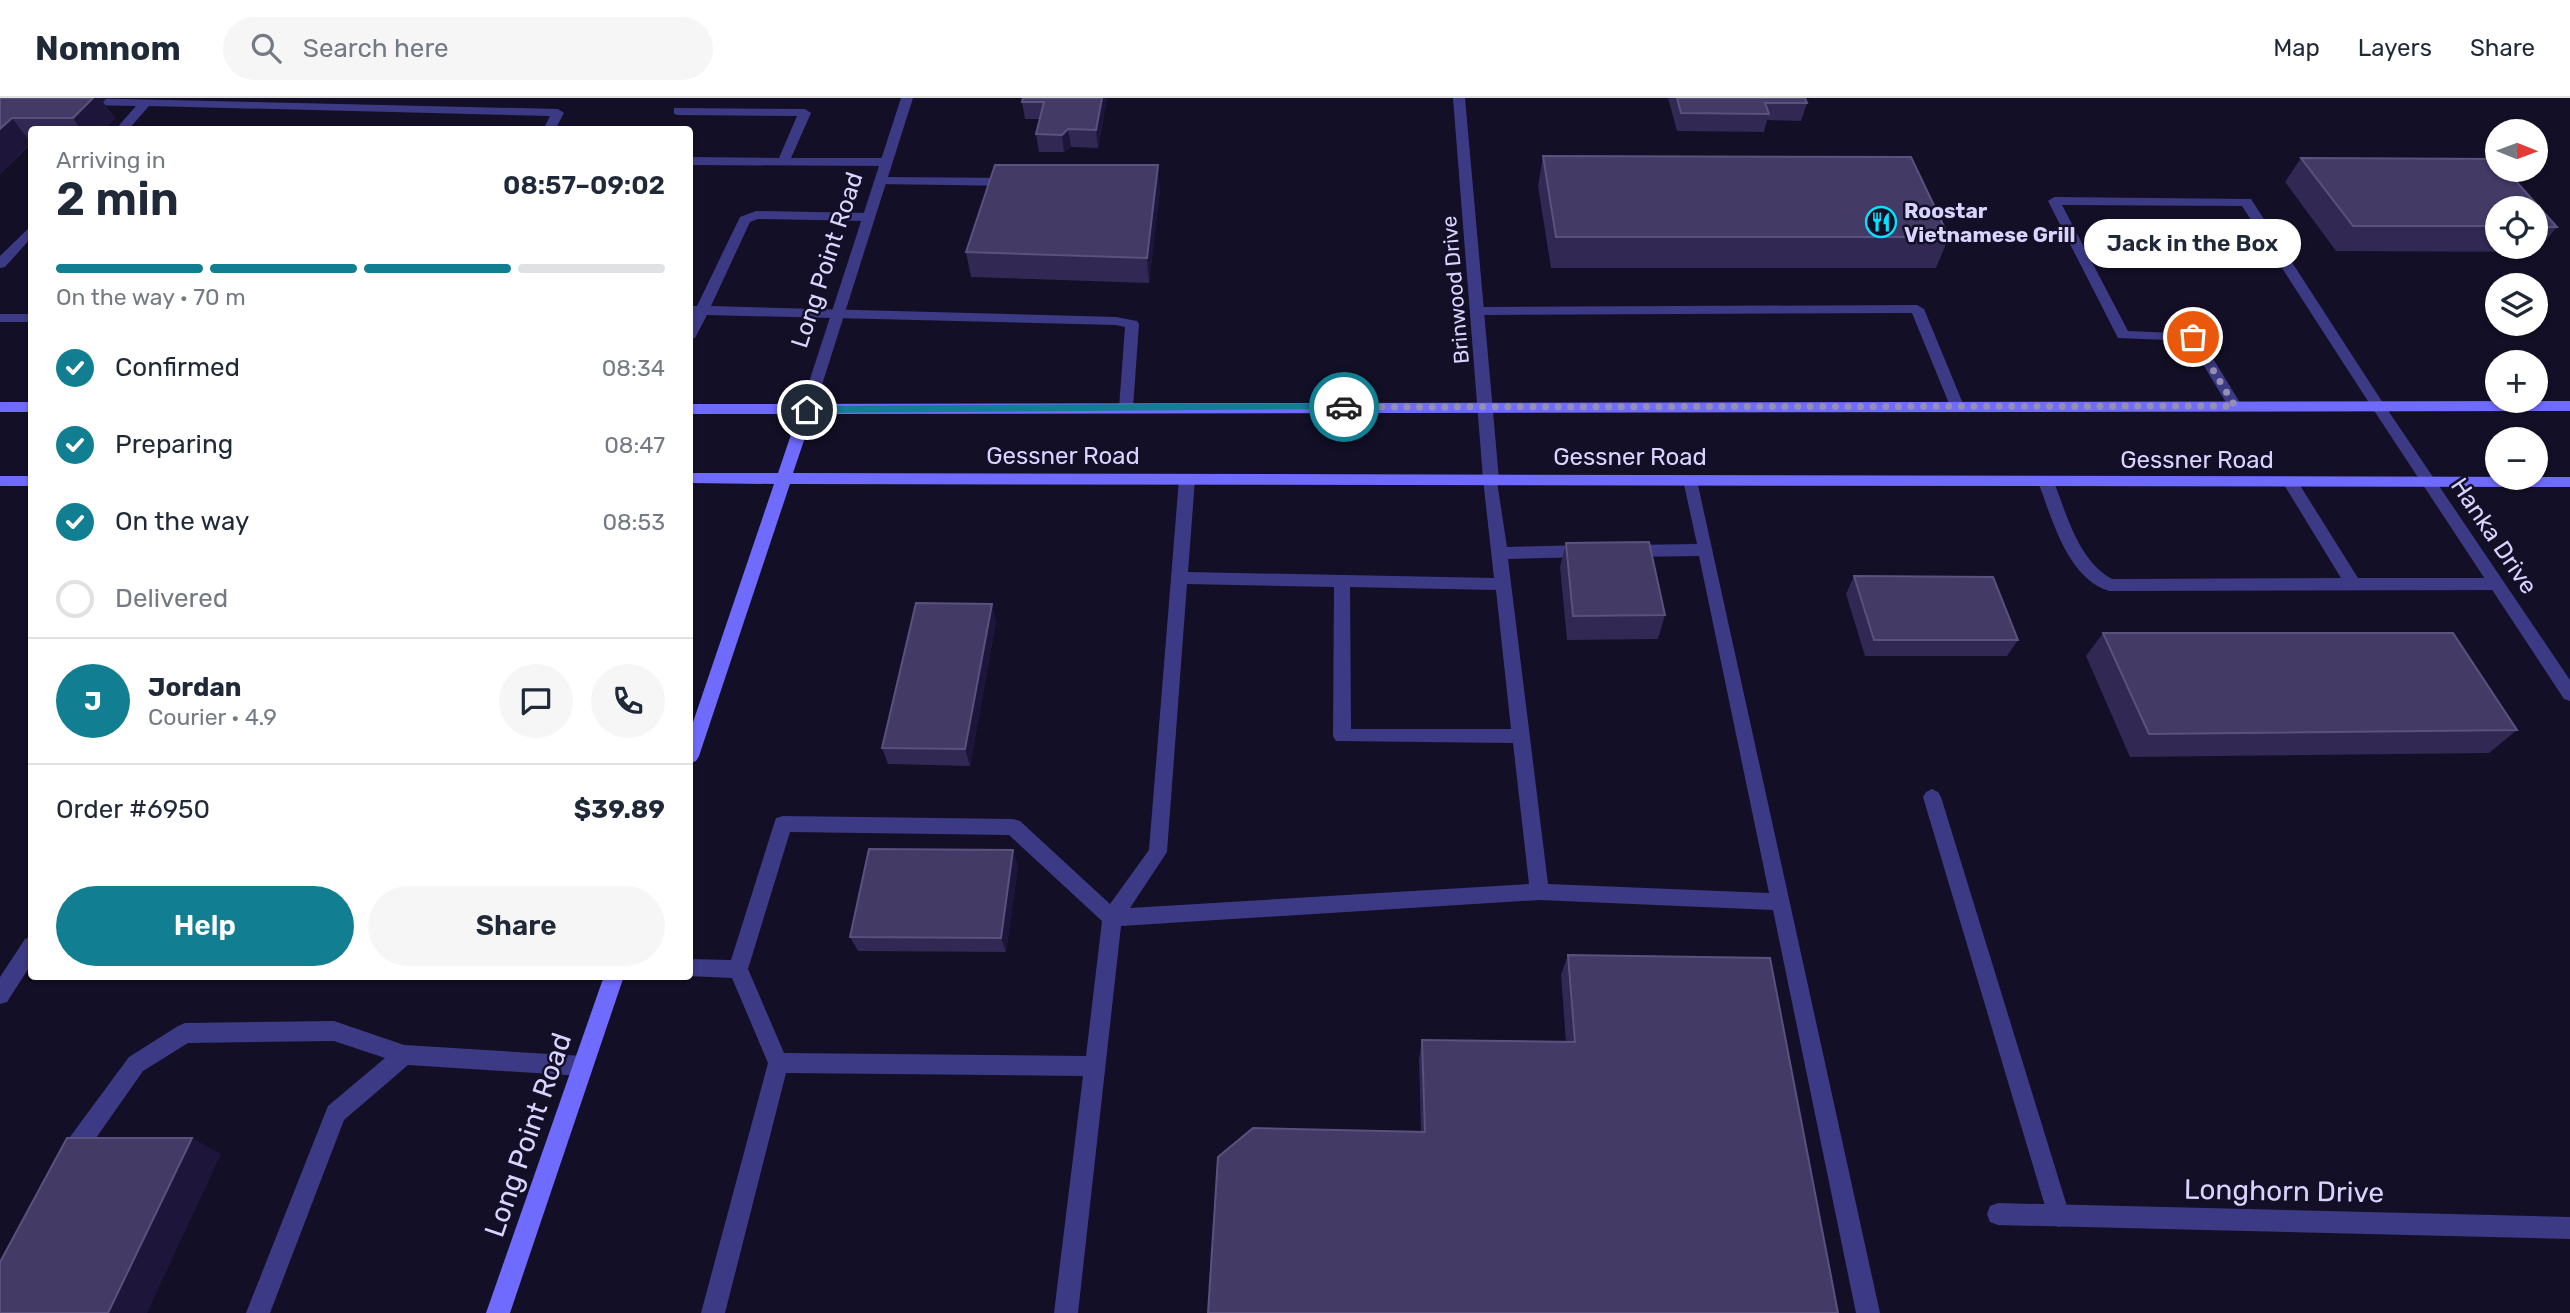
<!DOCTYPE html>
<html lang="en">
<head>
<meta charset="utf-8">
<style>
  :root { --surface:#fff; --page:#f6f6f7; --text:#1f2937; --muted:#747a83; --line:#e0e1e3; --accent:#117e91 }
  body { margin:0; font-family:Rubik,sans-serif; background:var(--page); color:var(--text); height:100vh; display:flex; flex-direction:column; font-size:26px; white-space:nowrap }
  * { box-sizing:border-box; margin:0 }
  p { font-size:23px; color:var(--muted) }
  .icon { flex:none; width:38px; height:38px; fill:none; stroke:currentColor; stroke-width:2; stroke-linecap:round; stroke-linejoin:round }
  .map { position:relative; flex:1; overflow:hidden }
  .sheet { position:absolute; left:28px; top:28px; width:665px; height:854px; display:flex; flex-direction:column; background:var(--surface); border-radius:7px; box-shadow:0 2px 5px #0004 }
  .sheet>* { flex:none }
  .needle { width:46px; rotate:91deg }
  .fabs { position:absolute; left:2485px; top:21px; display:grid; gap:14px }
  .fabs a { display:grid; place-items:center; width:63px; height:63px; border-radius:50%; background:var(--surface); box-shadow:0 2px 5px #0004; font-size:35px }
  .pin { position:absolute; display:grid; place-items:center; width:60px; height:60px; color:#fff; margin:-30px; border:4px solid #fff; border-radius:50%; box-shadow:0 2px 7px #0007 }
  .courier { position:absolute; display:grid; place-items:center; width:70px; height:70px; margin:-35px; border:5px solid #117e91; border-radius:50%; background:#fff; color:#222; box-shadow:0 2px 9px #0007 }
  .bubble { position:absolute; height:49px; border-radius:24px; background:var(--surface); box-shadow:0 2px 5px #0004; font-size:23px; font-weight:600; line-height:49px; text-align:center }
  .headline em { font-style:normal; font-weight:600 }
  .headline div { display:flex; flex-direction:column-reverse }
  .headline { display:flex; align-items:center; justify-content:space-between; height:119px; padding:0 28px }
  h1 { font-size:46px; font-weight:600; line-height:52px }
  .bar { display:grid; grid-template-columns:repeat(4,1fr); gap:10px 7px; align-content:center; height:84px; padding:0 28px }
  .bar i { height:9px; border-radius:5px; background:var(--line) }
  .bar .current { background:var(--accent) }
  .bar p { grid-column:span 4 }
  .line { display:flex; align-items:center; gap:18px; padding:0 28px; border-top:2px solid var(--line) }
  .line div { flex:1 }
  .round { display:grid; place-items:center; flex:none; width:74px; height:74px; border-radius:37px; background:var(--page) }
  ol { padding:0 28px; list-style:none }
  li { display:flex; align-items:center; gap:21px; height:77px }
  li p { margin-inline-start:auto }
  li .icon { padding:7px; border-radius:50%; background:var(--accent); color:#fff; stroke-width:4 }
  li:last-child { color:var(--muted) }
  li i { width:38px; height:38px; border:4px solid var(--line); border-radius:50% }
  .primary-button { display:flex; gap:14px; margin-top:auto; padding:14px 28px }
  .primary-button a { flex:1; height:80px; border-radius:42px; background:var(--accent); color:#fff; font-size:28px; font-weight:600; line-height:80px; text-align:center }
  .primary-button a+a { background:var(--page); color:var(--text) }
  header { display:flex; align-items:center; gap:42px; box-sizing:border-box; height:98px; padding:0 35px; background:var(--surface); border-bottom:2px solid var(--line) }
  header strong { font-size:33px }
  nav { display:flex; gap:38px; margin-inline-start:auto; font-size:24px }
  .search { width:490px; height:63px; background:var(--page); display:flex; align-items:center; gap:18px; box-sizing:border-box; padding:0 24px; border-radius:38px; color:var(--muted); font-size:26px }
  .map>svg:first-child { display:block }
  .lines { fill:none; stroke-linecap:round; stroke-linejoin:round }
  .service { fill:#3d3a85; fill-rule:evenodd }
  .minor { fill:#3d3a85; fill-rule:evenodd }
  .tertiary { fill:#3d3a85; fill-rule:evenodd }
  .secondary { fill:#6f6bff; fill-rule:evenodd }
  .wall { fill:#312854; fill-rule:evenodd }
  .shaded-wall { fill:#1d163a }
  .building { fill:#433a66; stroke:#5a527e; stroke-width:2 }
  .route { fill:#117e91 }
  .done { stroke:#948fb3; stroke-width:7; stroke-dasharray:0 12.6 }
  .labels { text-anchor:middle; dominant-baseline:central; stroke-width:5; stroke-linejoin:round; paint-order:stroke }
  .far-poi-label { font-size:21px; font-weight:bold; fill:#d9d4ff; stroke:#130f26; text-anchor:start }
  .far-street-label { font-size:21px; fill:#d9d4ff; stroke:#130f26 }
  .street-label { font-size:24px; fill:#d9d4ff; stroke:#130f26 }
  .near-street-label { font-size:28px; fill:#d9d4ff; stroke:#130f26 }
</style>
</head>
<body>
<header>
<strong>Nomnom</strong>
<div class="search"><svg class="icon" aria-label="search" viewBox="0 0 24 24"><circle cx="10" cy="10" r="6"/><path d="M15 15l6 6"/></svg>Search here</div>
<nav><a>Map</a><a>Layers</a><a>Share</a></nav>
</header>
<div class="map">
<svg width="2570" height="1215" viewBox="0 0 2570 1215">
  <rect width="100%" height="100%" fill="#130f26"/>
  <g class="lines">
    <path class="service" d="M81,0l477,11 6,4 -9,17h-12l7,-14 -401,-10 -21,24h-13l21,-24 -53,-1 -6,-4z
      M674,10l131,1 6,4 -20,45h95l6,4 -6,4 -196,-1v-8l89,1 18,-42 -119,-1 -4,-1z
      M881,79l133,1 6,4 -6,4 -137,-2 -2,-3z
      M2054,99l197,2 132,204v6h-10l-131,-203 -180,-1 66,126 70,3 44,72 -7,5 -5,-2 -41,-68 -71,-3 -70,-137z
      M756,113l113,2 6,4 -6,4 -111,-2 -8,3 -39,84 405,11 21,4 2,3 -6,84 -7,5 -7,-5 6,-81 -9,-2 -409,-10 -12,23 -5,1v-17l3,-8h-3v-8h7l43,-89z
      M32,127v12l-27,30 -5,1v-12z
      M1917,207l7,4 40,97 -2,3h-10l-2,-3 -38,-93 -434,2 -7,-4 7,-4z
      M0,216h32v8h-32z
      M1187,376l8,5 -7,93 306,6 -11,-99 8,-5 5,1 11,72 80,-2 8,6 -8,6 -79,2 40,325 221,9 -70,-337 -70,1 -8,-6 8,-6 68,-1 -14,-64 3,-4h10l184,837h-24l-83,-403 -234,-10 -418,26 -43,387h-24l29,-237 -297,-3 -61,240h-24l67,-250 -36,-85 -44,-2 2,-17 41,1 43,-136 2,-6 7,-2 230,3 7,2 90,83 39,-54 30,-371zM1187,486l147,3 -1,149 3,5 177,2 16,141 -399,24 37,-56zM1350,489l146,3 15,139h-160zM790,734l219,3 93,86 -16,135 -302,-3 -36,-84z
      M2046,379l8,5c13,33 24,78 58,97l229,-1 -58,-95 8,-5 5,1 62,99h139l8,6 -8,6 -388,1c-42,-13 -57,-73 -71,-109z
      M1932,691l6,3 3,5 129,419 -3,8 -8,3 -8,-3 -3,-8 -125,-419 3,-5z
      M32,838v27l-25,39 -7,2v-27l25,-38z
      M334,923l70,24 179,11 7,3 3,7 -3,7 -7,3 -175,-11 -64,55 -74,193h-24l82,-207 57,-48 -51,-17 -146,2 -45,28 -66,94 -8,3 -8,-3 -3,-8 3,-8 68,-92 49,-31 7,-3z"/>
    <path class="minor" d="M1453,0h12l34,381 -8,5 -8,-5z
      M2378,303l5,2 187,277v21l-6,-2 -191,-290v-6z
      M1998,1105l572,14v22l-572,-14 -8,-3 -3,-8 3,-8z"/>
    <path class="tertiary" d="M901,0h12l-99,312 -2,3h-10l-2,-3z"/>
    <path class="secondary" d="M2570,303v10l-1757,3 -20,59 1777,4v10l-1780,-3 -91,272 -3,5 -6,2v-32l84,-247 -84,-1v-10h88l20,-59h-108v-10z
      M0,304h32v10h-32z
      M0,378h32v10h-32z
      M604,878h20l-114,337h-24z"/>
  </g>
  <path class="wall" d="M0,0l103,4 12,16 -11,12h-72v13l-32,31z
    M1023,0h84l-9,50 -27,-1 -7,5h-25l-3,-18 4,-15h-15l-3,-17z
    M1668,0h137l2,5 -6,18 -34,-1 -3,12 -87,-1z
    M1543,58l406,81 -13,31h-385l-13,-82z
    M2301,60l196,1v11h9l51,57 -21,25 -200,-1 -51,-69zM2497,110h39v39h-39z
    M1160,92l-11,93 -178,-6 -5,-25z
    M1566,445l99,72 -7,24 -91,1 -7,-73z
    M1854,478l164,64 -11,16h-142l-19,-62z
    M996,523l-26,145 -82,-2 -6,-16z
    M2103,535l414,97 -28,23 -359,4 -44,-101z
    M1018,768l-12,86 -148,-1 -8,-14z
    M1568,857l270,358 -417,-181 -2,-73 3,-19 144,2 -5,-67z"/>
  <path class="shaded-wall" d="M92,0h15l-4,4 12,16 -11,12h-23l-8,-12z
    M1102,0h5l-9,50 -2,-18z
    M12,20l19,25 -31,31v-45z
    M1068,31l3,18 -7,5 -2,-17z
    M1158,67l2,25 -11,93 -2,-25z
    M992,506l4,17 -26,145 -5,-17z
    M1013,752l5,16 -12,86 -5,-14z
    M192,1040l29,16 -74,159h-39z"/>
  <path class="building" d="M0,0h93l-20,20h-61l-12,11z
    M1023,0h79l-6,32 -28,-1 -6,6 -26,-1 8,-32h-22z
    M1677,0h128l2,5h-42l4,11 -88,-1z
    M1543,58l368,1 38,80h-393z
    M2301,60l196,1v11h9l51,57h-21v-19h-39v18h-144z
    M995,67h163l-11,93 -181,-6z
    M1649,444l16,73 -92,1 -7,-73z
    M1854,478l139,1 25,63h-144z
    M916,505l76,1 -27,145 -83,-1z
    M2103,535h350l64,97 -368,4z
    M869,751l144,1 -12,88 -151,-1z
    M1568,857l202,3 68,355h-630l10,-156 35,-29 172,4 -3,-92 153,2z
    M67,1040h125l-84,175h-108v-51z"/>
  <path class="route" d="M1344,305l3,6 -540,4 -5,-3 5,-4z"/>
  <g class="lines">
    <path class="done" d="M1344,309l891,-1 -42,-69"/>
  </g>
  <defs>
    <g id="restaurant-ring" transform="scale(1.575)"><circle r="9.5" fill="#130f26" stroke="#00e5ff" stroke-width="1.5"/><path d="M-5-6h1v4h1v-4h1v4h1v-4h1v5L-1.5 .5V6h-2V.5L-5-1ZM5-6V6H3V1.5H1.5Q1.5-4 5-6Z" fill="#00e5ff"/></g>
  </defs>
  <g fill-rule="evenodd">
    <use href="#restaurant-ring" x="1881" y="124"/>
  </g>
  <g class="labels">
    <g class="far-poi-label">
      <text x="1904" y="112">Roostar<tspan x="1904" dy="24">Vietnamese Grill</tspan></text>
    </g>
    <g class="far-street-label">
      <text transform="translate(1455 192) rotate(-95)">Brinwood Drive</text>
    </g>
    <g class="street-label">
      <text transform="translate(827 162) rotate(-72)">Long Point Road</text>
      <text x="1063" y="358">Gessner Road</text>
      <text x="1630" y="359">Gessner Road</text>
      <text x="2197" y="362">Gessner Road</text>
      <text transform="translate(2494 438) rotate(56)">Hanka Drive</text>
    </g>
    <g class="near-street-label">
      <text transform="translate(528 1037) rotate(-71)">Long Point Road</text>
      <text transform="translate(2284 1093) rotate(1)">Longhorn Drive</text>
    </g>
  </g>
</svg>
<div class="fabs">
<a><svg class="needle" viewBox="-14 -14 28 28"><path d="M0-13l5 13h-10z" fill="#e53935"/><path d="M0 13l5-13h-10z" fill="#747a83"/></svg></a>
<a><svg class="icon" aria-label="locate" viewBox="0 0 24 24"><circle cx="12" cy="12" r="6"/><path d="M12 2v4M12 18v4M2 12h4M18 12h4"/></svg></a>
<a><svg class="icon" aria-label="layers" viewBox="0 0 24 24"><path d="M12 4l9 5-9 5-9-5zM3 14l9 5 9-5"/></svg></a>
<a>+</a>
<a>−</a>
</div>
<div class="pin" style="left:2193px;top:239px;background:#ea580c"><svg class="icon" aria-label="bag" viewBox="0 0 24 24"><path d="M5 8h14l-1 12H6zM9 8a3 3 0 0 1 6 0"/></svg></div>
<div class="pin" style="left:807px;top:312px;background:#1f2937"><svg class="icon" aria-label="home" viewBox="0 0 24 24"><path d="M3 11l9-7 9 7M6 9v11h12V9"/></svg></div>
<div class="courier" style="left:1344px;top:309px"><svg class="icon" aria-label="car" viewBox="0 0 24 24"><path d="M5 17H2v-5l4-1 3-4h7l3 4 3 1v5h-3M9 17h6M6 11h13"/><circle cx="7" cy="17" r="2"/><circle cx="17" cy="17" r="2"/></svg></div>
<div class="bubble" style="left:2084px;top:121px;width:217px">Jack in the Box</div>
<section class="sheet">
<div class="headline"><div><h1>2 min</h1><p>Arriving in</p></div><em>08:57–09:02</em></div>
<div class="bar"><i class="current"></i><i class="current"></i><i class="current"></i><i></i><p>On the way · 70 m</p></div>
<ol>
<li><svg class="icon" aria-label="check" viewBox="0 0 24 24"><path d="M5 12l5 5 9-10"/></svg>Confirmed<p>08:34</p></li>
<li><svg class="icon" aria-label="check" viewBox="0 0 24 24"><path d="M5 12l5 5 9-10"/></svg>Preparing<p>08:47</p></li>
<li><svg class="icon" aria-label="check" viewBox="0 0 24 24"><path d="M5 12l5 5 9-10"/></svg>On the way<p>08:53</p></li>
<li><i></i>Delivered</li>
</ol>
<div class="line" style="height:126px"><b class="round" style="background:var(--accent);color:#fff">J</b><div><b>Jordan</b><p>Courier · 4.9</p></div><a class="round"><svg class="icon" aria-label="chat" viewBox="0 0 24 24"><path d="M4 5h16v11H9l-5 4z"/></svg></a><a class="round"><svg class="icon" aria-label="phone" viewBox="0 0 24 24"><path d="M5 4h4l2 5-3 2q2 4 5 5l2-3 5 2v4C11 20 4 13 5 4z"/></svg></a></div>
<div class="line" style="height:91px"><div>Order #6950</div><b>$39.89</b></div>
<div class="primary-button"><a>Help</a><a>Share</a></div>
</section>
</div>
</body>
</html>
